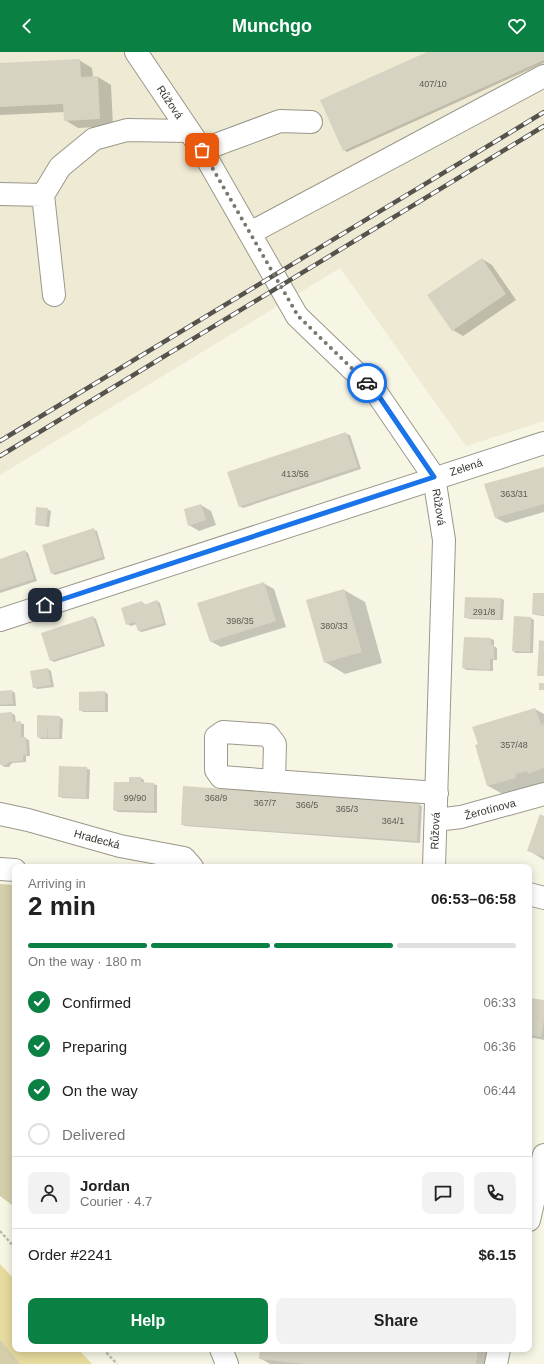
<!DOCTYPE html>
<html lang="en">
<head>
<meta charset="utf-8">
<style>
  :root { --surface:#fff; --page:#f2f2f2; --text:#222; --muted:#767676; --line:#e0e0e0; --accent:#0b8043 }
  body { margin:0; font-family:Arial,sans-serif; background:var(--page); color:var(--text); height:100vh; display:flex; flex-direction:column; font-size:15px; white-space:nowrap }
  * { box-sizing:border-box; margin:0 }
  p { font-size:13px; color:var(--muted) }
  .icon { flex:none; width:22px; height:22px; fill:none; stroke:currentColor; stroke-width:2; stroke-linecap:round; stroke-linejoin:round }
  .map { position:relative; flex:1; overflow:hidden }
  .drawer { position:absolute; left:12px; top:812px; width:520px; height:488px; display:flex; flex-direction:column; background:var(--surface); border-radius:8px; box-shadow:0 2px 10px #0003 }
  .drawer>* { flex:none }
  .pin { position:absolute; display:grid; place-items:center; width:34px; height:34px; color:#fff; margin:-17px; border-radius:8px; box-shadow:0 2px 6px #0006 }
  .courier { position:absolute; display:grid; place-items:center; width:40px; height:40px; margin:-20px; border:3px solid #1a73e8; border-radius:50%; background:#fff; color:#222; box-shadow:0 1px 5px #0007 }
  .headline em { font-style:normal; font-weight:700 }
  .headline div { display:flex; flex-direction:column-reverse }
  .headline { display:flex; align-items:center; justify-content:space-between; height:68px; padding:0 16px }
  h1 { font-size:26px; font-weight:700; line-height:30px }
  .bar { display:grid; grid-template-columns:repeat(4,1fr); gap:6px 4px; align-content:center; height:48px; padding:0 16px }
  .bar i { height:5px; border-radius:3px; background:var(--line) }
  .bar .on { background:var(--accent) }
  .bar p { grid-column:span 4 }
  .line { display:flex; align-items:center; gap:10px; padding:0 16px; border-top:1px solid var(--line) }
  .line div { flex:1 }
  .round { display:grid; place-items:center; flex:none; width:42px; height:42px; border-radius:8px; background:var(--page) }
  ol { padding:0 16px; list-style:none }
  li { display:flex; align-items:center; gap:12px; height:44px }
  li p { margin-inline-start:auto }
  li .icon { padding:4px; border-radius:50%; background:var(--accent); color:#fff; stroke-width:4 }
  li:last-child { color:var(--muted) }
  li i { width:22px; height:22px; border:2px solid var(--line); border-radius:50% }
  .primary-button { display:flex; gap:8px; margin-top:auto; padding:8px 16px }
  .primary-button a { flex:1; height:46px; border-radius:8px; background:var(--accent); color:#fff; font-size:16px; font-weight:700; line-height:46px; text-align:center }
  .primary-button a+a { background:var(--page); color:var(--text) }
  header { display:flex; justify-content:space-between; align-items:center; height:52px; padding:0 16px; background:var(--accent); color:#fff; font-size:18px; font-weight:700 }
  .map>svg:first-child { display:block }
  .built { fill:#eeead3 }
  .green { fill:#d4ceaa }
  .water { fill:#e6da9d }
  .shadow { fill:#0003 }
  .building { fill:#d6d3c3 }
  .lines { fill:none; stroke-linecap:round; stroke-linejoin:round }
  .minor-casing { stroke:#9a9889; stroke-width:24 }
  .path { stroke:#bab9ab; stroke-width:2.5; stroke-dasharray:3 2; stroke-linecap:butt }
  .minor { stroke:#fff; stroke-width:22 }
  .rail-casing { stroke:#55534b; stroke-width:4.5 }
  .rail { stroke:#fff; stroke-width:3; stroke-dasharray:9; stroke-linecap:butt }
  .done { stroke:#79786d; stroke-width:4; stroke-dasharray:0 7.2 }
  .route { stroke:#1a73e8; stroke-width:5 }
  .labels { text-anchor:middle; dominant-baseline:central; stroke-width:3.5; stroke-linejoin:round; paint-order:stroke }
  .number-label { font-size:9px; fill:#5d5c52 }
  .street-label { font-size:11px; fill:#35342d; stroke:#fff }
</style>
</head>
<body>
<header><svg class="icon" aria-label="back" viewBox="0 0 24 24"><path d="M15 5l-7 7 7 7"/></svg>Munchgo<svg class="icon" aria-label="heart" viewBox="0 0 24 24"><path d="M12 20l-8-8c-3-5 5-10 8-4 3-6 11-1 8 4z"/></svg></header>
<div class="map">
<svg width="544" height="1312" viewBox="0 0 544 1312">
  <rect width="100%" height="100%" fill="#f7f5e4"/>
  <path class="built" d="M0,0h544v369l-78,25 -126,-178 -340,207z"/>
  <path class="green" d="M0,832l15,1v322l-15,-11z
    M0,1287l21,25h-21z"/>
  <path class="water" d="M0,1212l15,16v69h63l14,15h-71l-21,-25z"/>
  <path class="shadow" d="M430,0h114v11l-197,89 -3,-2z
    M79,8l13,8 1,9h5l13,8 2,41 -35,2 -13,-8v-8l-65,3v-51z
    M482,207l10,6 24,35 -53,36 -10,-6z
    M346,382l4,1 11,34 -118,39 -3,-2z
    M544,416v44l-38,11 -10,-5z
    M201,453l10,6 5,14 -17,6 -10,-6z
    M47,457l4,2 -2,16 -13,-2z
    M94,478l3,1 8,28 -50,16 -3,-2z
    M25,499l3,2 9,28 -37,12v-33z
    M263,531l11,6 12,38 -65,20 -11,-6z
    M344,538l21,12 17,61 -37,11 -20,-12z
    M544,542v22l-8,-1 -3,-1z
    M500,546l4,2 -1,20 -34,-1 -4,-2z
    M157,549l3,2 6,22 -24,7 -3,-1 -2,-7 -6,2 -4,-2 15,-22 4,3z
    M93,565l3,2 9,27 -51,16 -3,-2z
    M531,566l3,2 -1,33h-17l-3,-2z
    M491,587l3,1v6l3,2v12h-4v11l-26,-1 -4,-2z
    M48,617l3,2 3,16 -17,2 -3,-2z
    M12,639l3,2 1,13h-16v-14z
    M105,640l3,2v18h-25l-3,-2z
    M535,657l9,5v70l-34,14 -22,-12 -12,-40z
    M11,661l4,2 1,8 8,1v14l5,2 1,16h-4v6l-14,1 -3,4h-4l-5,-3v-50z
    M38,664l21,1 4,2 -1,20h-21l-3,-2z
    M86,716l4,2 -1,29 -27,-1 -3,-2z
    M141,726l3,2v3l13,2v28l-39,-1 -4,-2 16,-27z
    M184,735l235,17 3,2 -2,37 -235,-17 -3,-2z
    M544,765v43l-16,-10z
    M529,947l15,2v39l-15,-3z
    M529,1106l12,7 -12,50z
    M261,1297h231l-2,15h-220l-10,-6z"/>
  <path class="building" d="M427,0h117v8l-201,91 -23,-51z
    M80,7l1,18 17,-1 2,43 -36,2 -1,-17 -63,3v-44z
    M482,206l24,36 -54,37 -25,-36z
    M346,380l12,35 -119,40 -12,-35z
    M544,415v37l-49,14 -11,-34z
    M201,452l5,16 -18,6 -4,-17z
    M36,455l12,1 -2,18 -11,-1z
    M94,476l9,29 -52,17 -9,-29z
    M25,498l9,29 -34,11v-31z
    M264,530l12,39 -66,21 -13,-39z
    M344,537l18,63 -38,11 -18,-63z
    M533,541h11v22l-12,-1z
    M465,545l36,1 -1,21 -36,-1z
    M157,548l7,23 -26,8 -3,-9 -9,3 -5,-17 21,-7 2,4z
    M93,564l9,29 -52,16 -9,-28z
    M514,564l17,1 -1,35 -18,-1z
    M464,585l27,1v7h3v14h-4v11l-28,-2z
    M539,588l5,1v35h-7z
    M48,616l3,17 -18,3 -3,-17z
    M539,631h5v7h-5z
    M12,638l1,14 -13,1v-14z
    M105,639v20h-26v-19z
    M535,656l6,17 2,-2 1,3v42l-16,6 -1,-3 -12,3 1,4 -29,8 -12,-41 3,-1 -6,-17z
    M12,660l1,10 8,-1v16h5l1,18h-4v6l-14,1 -3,3h-6v-52z
    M37,663l23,1 -1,22h-11v-14l-1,14 -10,-1z
    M59,714l28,1 -1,31 -28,-1z
    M129,725h12v5l13,1v28l-41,-1 1,-28h15z
    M183,734l236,17 -2,38 -236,-16z
    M540,762l4,2v41l-17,-6z
    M529,946l15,2v20l-3,17 -12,-2z
    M260,1297h218l-2,15h-171l-46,-5z"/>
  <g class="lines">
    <g class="minor-casing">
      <path id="minor" d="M136,0l66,98 95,166 79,76 58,85 10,63 -10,327
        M202,98l78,-29 31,1
        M0,142l43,1
        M250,181l294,-157
        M54,243l-11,-100 17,-28 34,-28 33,-9 62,1
        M0,568l544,-177
        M274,729l1,-37 -7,-9 -45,-3 -7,5v33l5,7 216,16
        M0,762l28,6 92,26 64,12 8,9
        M436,768l25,-3 83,-23
        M0,817l15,1
        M529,842l15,4
        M529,1168l15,-65
        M221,1297l6,15
        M496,1312l3,-15"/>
    </g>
    <path class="path" d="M0,1179l15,17
      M103,1297l14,15"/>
    <use href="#minor" class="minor"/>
    <g class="rail-casing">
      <path id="rail" d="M0,389l544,-329
        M0,404l544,-330"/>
    </g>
    <use href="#rail" class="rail"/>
  </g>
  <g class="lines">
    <path class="done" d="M202,98l96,166 69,67"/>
    <path class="route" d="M45,553l389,-128 -58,-85 -9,-9"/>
  </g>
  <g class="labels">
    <g class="number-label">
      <text x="433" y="32">407/10</text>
      <text x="295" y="422">413/56</text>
      <text x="514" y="442">363/31</text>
      <text x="484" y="560">291/8</text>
      <text x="240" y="569">398/35</text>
      <text x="334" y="574">380/33</text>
      <text x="514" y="693">357/48</text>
      <text x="135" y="746">99/90</text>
      <text x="216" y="746">368/9</text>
      <text x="265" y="751">367/7</text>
      <text x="307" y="753">366/5</text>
      <text x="347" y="757">365/3</text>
      <text x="393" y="769">364/1</text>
    </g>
    <g class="street-label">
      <text transform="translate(170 50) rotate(56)">Růžová</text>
      <text transform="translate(466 415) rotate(-18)">Zelená</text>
      <text transform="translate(439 455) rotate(81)">Růžová</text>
      <text transform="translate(490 757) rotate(-15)">Žerotínova</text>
      <text transform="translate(435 779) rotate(-88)">Růžová</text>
      <text transform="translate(97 787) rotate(15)">Hradecká</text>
    </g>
  </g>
</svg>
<div class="pin" style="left:202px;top:98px;background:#ea580c"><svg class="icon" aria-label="bag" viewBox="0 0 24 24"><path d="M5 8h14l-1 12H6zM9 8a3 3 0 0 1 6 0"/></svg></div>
<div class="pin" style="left:45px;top:553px;background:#1f2937"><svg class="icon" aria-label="home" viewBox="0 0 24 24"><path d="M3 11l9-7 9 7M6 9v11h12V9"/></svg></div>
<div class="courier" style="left:367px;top:331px"><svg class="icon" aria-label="car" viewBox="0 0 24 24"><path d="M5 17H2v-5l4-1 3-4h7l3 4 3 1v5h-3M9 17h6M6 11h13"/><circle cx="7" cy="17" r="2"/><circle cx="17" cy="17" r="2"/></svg></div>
<section class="drawer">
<div class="headline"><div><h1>2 min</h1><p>Arriving in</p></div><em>06:53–06:58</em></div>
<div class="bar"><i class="on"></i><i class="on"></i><i class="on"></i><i></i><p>On the way · 180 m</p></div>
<ol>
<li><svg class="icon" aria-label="check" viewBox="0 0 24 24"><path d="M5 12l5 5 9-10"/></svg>Confirmed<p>06:33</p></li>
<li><svg class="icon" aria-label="check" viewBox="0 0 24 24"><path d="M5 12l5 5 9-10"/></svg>Preparing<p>06:36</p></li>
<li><svg class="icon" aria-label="check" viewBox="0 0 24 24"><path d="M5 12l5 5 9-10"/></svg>On the way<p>06:44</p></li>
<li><i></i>Delivered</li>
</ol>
<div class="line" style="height:72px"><a class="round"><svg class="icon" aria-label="person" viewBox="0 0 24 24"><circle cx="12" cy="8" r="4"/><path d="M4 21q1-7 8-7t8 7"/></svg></a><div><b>Jordan</b><p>Courier · 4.7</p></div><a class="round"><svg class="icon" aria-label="chat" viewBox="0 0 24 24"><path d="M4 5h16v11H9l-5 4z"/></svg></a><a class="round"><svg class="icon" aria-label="phone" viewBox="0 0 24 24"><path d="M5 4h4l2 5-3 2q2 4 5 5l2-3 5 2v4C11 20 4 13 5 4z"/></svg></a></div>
<div class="line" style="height:52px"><div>Order #2241</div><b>$6.15</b></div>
<div class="primary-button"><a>Help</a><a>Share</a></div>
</section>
</div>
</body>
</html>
